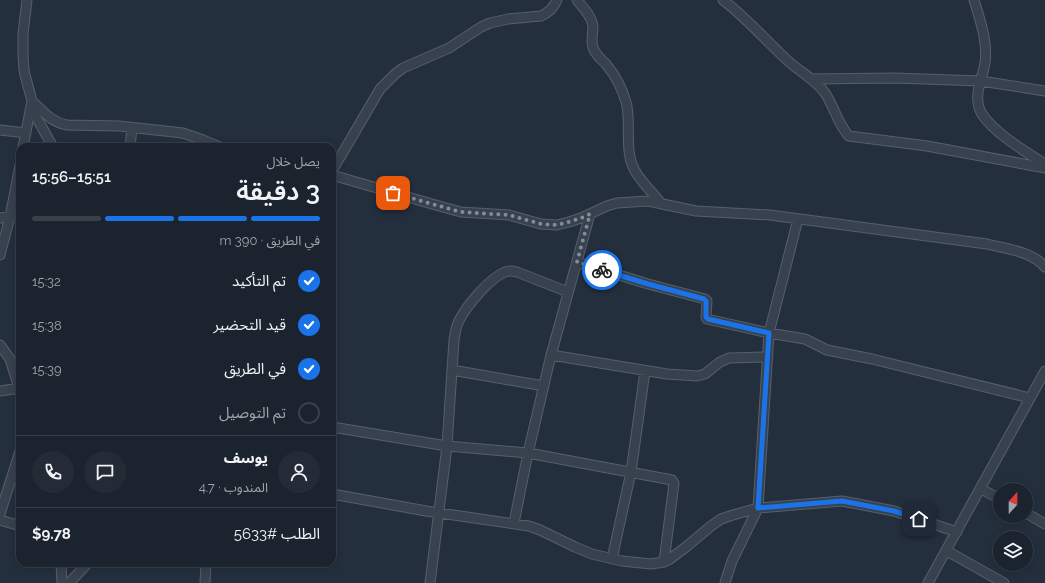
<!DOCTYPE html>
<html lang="ar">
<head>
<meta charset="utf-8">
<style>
  :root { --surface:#1b232e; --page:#242b36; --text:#f1f3f6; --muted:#a0a4aa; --line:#39404a; --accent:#1a73e8 }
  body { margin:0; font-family:Raleway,"Noto Sans Arabic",sans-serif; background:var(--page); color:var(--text); direction:rtl; height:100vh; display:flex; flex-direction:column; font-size:15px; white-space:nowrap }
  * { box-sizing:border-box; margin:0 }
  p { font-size:13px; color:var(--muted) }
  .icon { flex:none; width:22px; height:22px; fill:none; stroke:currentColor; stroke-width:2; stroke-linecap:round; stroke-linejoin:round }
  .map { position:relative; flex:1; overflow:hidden; direction:ltr }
  .sheet { position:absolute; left:16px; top:143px; width:320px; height:424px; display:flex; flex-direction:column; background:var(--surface); border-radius:12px; box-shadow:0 2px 10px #0003,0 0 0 1px var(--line); direction:rtl }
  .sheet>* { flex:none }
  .needle { width:26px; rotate:21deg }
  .fabs { position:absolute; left:993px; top:483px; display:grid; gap:8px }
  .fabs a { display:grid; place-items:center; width:40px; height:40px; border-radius:50%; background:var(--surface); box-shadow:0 2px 10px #0003,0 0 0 1px var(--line); font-size:20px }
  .pin { position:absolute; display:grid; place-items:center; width:34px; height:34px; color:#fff; margin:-17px; border-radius:8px; box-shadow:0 2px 6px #0006 }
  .courier { position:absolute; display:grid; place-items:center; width:40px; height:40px; margin:-20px; border:3px solid #1a73e8; border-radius:50%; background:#fff; color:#222; box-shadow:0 1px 5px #0007 }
  .overview em { font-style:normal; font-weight:600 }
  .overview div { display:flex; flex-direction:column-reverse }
  .overview { display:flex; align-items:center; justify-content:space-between; height:68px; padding:0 16px }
  h1 { font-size:26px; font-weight:600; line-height:30px }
  .bar { display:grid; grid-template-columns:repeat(4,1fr); gap:6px 4px; align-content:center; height:48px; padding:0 16px }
  .bar i { height:5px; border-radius:3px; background:var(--line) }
  .bar .on { background:var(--accent) }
  .bar p { grid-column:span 4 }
  .line { display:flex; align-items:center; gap:10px; padding:0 16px; border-top:1px solid var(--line) }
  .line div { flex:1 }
  .round { display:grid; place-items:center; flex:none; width:42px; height:42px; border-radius:21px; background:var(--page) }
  ol { padding:0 16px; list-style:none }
  li { display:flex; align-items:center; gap:12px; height:44px }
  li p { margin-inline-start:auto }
  li .icon { padding:4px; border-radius:50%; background:var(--accent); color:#fff; stroke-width:4 }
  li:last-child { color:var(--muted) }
  li i { width:22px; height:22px; border:2px solid var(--line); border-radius:50% }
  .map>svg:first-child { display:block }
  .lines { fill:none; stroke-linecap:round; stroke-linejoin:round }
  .minor-casing { stroke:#565f6c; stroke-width:11 }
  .minor { stroke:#38414e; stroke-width:9 }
  .done { stroke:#828b98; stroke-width:4; stroke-dasharray:0 7.2 }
  .route { stroke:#1a73e8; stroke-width:5 }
</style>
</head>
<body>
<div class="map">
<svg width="1045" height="583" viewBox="0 0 1045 583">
  <rect width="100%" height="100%" fill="#242f3e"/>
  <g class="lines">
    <g class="minor-casing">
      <path id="minor" d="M577,0c6,8 15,16 16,26 0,8 -3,17 1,24 3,6 8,10 12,14 9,11 16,24 20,38 5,18 0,37 4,55 3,18 19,31 30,45
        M723,0c24,18 43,41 65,61 12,11 27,18 37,32 9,13 13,32 24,43l78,10 118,22
        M974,0c6,20 14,42 11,63 -3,17 -13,35 -3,51 12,19 44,38 63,50
        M811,79l84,-1 86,3 64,10
        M32,101c12,11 19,21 35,24l52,1 64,7 20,7 17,7
        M31,108l22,39
        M0,130l26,3
        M23,147l9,-46 -8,-30 -1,-15v-22l4,-34
        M130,147l2,-19
        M332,171l48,-82 15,-15 8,-6 46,-20 32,-21 9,-4 18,-4 33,-3c7,-3 13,-9 16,-16
        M332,175l100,29 29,8 48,3 32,9 16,1 12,-3 12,-4 26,-12 10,-3 31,-2 48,10 74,4 217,29c19,5 45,7 58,23
        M0,218l20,-3
        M0,255l10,-38 10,-52
        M577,262l71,22 57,15 2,2 -1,16 1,2 62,14 36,6 22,11 45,9 158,39
        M0,345l10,14 9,29 1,1
        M551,355l116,19 30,2 8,-2 15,-12 9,-4 39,-1
        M452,370l92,16
        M0,391l19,-3
        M332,427l115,19 81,7 144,27 2,3 -10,79
        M981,489l19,10
        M332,494l94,17 103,15 11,4 35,17 17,7 30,7 29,3 13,-2 6,-3 16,-12 25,-21 10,-7 12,-4 25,-7 84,-7 52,10 63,21
        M1026,513l19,11
        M0,514l20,-63
        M0,520l20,6
        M514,523l14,-70 23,-98 39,-141
        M947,551l57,32
        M612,559l19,-87 14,-101
        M61,563l1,20
        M69,583l19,-20
        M205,583l1,-20
        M430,583l17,-137 7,-106c1,-7 2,-15 6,-21 7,-14 30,-41 45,-47 4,-2 8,-1 12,0l51,20
        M725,583l7,-22 26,-53 11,-175 29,-114
        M928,583l117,-212"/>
    </g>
    <use href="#minor" class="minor"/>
  </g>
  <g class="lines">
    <path class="done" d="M393,193l68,19 48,3 32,9 16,1 12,-3 12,-4 9,-4 -13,48 25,8"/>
    <path class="route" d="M602,270l46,14 56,15 2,2v16l2,2 61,14 -11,175 84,-7 52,10 25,8"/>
  </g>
</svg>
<div class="fabs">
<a><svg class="needle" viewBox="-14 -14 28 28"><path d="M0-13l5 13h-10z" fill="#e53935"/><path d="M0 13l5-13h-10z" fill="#a0a4aa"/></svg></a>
<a><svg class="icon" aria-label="layers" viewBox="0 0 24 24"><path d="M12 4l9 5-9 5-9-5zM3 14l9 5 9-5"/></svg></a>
</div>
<div class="pin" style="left:393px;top:193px;background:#ea580c"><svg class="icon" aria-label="bag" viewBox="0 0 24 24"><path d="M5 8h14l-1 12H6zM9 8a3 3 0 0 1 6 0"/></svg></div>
<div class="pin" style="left:919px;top:519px;background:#1f2937"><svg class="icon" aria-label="home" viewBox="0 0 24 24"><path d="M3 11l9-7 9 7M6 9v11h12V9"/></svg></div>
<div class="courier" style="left:602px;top:270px"><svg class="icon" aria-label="bike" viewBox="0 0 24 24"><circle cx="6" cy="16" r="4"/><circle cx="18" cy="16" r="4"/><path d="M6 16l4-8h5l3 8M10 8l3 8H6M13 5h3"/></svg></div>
<section class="sheet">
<div class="overview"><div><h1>3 دقيقة</h1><p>يصل خلال</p></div><em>15:51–15:56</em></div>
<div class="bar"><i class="on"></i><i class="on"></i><i class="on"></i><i></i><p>في الطريق · 390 m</p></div>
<ol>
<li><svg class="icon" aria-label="check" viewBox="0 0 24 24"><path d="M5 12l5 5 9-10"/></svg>تم التأكيد<p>15:32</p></li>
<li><svg class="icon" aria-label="check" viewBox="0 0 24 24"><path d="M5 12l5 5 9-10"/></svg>قيد التحضير<p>15:38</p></li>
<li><svg class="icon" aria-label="check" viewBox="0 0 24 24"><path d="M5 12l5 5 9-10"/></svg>في الطريق<p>15:39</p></li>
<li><i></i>تم التوصيل</li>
</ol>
<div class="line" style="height:72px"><a class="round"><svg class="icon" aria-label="person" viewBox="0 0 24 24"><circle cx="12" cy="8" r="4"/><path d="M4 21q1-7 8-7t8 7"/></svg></a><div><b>يوسف</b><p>المندوب · 4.7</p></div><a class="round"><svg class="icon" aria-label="chat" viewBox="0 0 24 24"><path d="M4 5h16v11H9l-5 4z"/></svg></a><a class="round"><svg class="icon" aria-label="phone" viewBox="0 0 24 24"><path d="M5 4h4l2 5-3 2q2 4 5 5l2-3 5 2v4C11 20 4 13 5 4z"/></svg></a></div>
<div class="line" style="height:52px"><div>الطلب #5633</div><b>$9.78</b></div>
</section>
</div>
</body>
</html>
